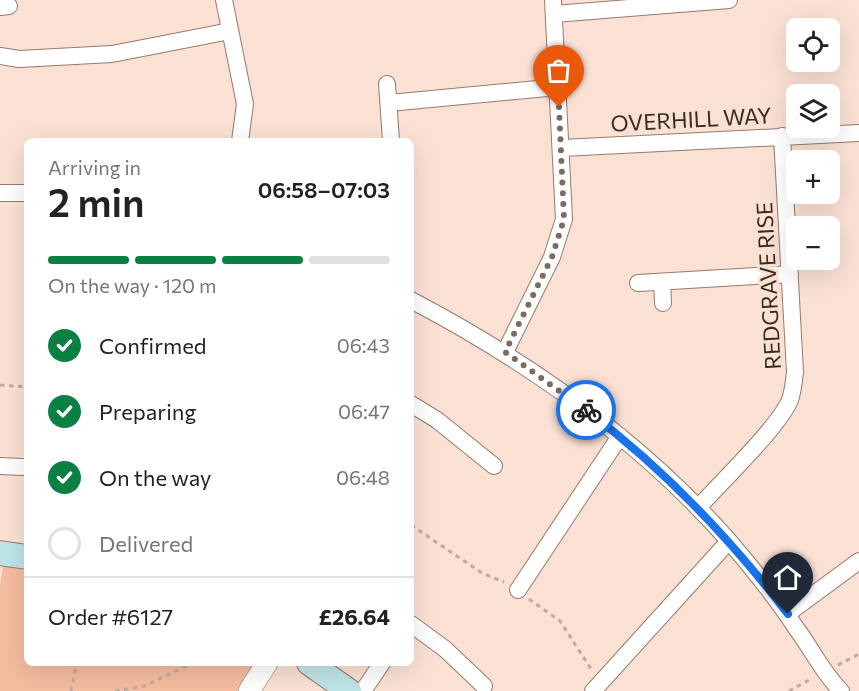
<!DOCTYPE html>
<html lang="en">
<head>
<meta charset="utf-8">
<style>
  :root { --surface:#fff; --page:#f2f2f2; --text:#222; --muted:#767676; --line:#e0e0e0; --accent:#0b8043 }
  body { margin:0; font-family:Commissioner,sans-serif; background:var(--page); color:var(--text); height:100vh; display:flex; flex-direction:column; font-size:22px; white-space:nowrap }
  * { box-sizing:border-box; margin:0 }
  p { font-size:20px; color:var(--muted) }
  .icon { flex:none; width:33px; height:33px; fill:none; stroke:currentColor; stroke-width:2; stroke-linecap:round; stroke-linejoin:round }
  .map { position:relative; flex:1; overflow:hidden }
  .drawer { position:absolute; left:24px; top:138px; width:390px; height:528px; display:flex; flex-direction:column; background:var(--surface); border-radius:9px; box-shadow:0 6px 24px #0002 }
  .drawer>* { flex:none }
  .buttons { position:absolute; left:786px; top:18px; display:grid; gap:12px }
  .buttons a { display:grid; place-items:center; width:54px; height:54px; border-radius:9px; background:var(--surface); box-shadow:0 6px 24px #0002; font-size:30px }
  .pin { position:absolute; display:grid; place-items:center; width:51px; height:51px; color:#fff; margin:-62px -26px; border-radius:50% 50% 50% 0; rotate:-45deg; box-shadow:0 0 6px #0007 }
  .pin .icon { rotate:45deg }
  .courier { position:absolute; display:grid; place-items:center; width:60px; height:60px; margin:-30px; border:4px solid #1a73e8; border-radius:50%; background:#fff; color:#222; box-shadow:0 2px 8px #0007 }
  .headline em { font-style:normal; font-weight:600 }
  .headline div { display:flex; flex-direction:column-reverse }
  .headline { display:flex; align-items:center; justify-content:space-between; height:102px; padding:0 24px }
  h1 { font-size:39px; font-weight:600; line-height:45px }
  .bar { display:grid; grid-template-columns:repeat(4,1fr); gap:9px 6px; align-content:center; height:72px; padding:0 24px }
  .bar i { height:8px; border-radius:4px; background:var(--line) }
  .bar .selected { background:var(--accent) }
  .bar p { grid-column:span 4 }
  .line { display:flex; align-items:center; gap:15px; padding:0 24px; border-top:2px solid var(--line) }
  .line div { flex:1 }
  ol { padding:0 24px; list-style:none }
  li { display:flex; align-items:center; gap:18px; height:66px }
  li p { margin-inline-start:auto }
  li .icon { padding:6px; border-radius:50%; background:var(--accent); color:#fff; stroke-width:4 }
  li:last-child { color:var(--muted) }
  li i { width:33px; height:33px; border:3px solid var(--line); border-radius:50% }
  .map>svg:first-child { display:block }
  .green { fill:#f5bc9f }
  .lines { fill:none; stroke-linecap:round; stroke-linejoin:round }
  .minor-casing { stroke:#977a6c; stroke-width:18 }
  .tertiary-casing { stroke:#977a6c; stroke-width:22 }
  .secondary-casing { stroke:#977a6c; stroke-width:26 }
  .path { stroke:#bfaa9f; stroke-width:3; stroke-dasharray:4.5 4.5; stroke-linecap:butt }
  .minor { stroke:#fff; stroke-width:16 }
  .tertiary { stroke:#fff; stroke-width:21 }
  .secondary { stroke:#bfe4e6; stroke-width:24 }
  .done { stroke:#7c6b62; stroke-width:6; stroke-dasharray:0 10.8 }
  .route { stroke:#1a73e8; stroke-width:8 }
  .labels { text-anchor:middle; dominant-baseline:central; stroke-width:6; stroke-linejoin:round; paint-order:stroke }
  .street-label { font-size:22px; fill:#372b25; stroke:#fbe1d4 }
</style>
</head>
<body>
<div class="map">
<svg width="859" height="691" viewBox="0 0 859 691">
  <rect width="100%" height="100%" fill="#fbe1d4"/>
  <path class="green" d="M3,566l24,4v93h253l-18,28h-262v-105z"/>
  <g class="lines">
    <g class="minor-casing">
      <path id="minor" d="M224,0l21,104 -5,37
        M0,7l9,-1
        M554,14l175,-14
        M0,56l19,3 93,-5 118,-23
        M387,84l4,57
        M389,103l169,-16
        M562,148l297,-15
        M0,193h27
        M662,282l1,21
        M638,283l152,-9
        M411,300c118,62 229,140 318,241 24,28 47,56 67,87 15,20 27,45 45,63
        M505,352l47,-95 12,-38 -11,-219
        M411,404l26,16 57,46
        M0,466l23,1
        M698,508c22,-25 80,-80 92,-108 3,-9 4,-18 5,-28l-13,-236
        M518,590l102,-154
        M787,614l72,-53
        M411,624l34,25 39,37
        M363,691l19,-28
        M593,691l136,-150"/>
    </g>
    <g class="tertiary-casing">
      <path id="tertiary" d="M249,691l18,-28"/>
    </g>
    <g class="secondary-casing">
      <path id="secondary" d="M0,553l27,4
        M309,663l40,28"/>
    </g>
    <path class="path" d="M0,385l27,2
      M411,525l71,48 22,9
      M529,599l31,22 31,48
      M838,665l21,-11
      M71,691l6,-28
      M115,691l29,-5 49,-23
      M789,691l22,-12"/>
    <use href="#minor" class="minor"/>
    <use href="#tertiary" class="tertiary"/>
    <use href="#secondary" class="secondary"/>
  </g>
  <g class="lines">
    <path class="done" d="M559,107l5,112 -12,38 -47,95 81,58"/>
    <path class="route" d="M586,410c77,58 143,127 202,204"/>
  </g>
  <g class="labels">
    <g class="street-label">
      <text transform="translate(691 119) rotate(-3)">OVERHILL WAY</text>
      <text transform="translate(768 286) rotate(-93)">REDGRAVE RISE</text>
    </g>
  </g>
</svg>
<div class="buttons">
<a><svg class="icon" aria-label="locate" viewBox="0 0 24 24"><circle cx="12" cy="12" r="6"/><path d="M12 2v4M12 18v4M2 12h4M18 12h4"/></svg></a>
<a><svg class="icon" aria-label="layers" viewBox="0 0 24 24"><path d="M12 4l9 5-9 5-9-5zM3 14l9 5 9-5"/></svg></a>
<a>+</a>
<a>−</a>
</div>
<div class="pin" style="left:559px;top:107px;background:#ea580c"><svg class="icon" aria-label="bag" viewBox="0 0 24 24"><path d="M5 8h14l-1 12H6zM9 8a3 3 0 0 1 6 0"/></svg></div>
<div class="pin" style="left:788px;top:614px;background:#1f2937"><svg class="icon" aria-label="home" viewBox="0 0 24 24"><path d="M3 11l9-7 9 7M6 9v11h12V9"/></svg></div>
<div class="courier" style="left:586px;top:410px"><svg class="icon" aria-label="bike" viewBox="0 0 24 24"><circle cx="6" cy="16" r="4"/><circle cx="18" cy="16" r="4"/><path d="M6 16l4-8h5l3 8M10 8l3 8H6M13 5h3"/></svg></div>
<section class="drawer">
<div class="headline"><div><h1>2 min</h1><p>Arriving in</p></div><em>06:58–07:03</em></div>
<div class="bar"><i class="selected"></i><i class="selected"></i><i class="selected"></i><i></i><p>On the way · 120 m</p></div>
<ol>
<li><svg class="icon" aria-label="check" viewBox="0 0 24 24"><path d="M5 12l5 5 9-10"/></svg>Confirmed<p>06:43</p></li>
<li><svg class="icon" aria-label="check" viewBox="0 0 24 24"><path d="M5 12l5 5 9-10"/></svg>Preparing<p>06:47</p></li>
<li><svg class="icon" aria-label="check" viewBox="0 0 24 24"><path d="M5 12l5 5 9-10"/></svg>On the way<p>06:48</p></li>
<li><i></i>Delivered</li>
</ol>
<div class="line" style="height:78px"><div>Order #6127</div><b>£26.64</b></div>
</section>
</div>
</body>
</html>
